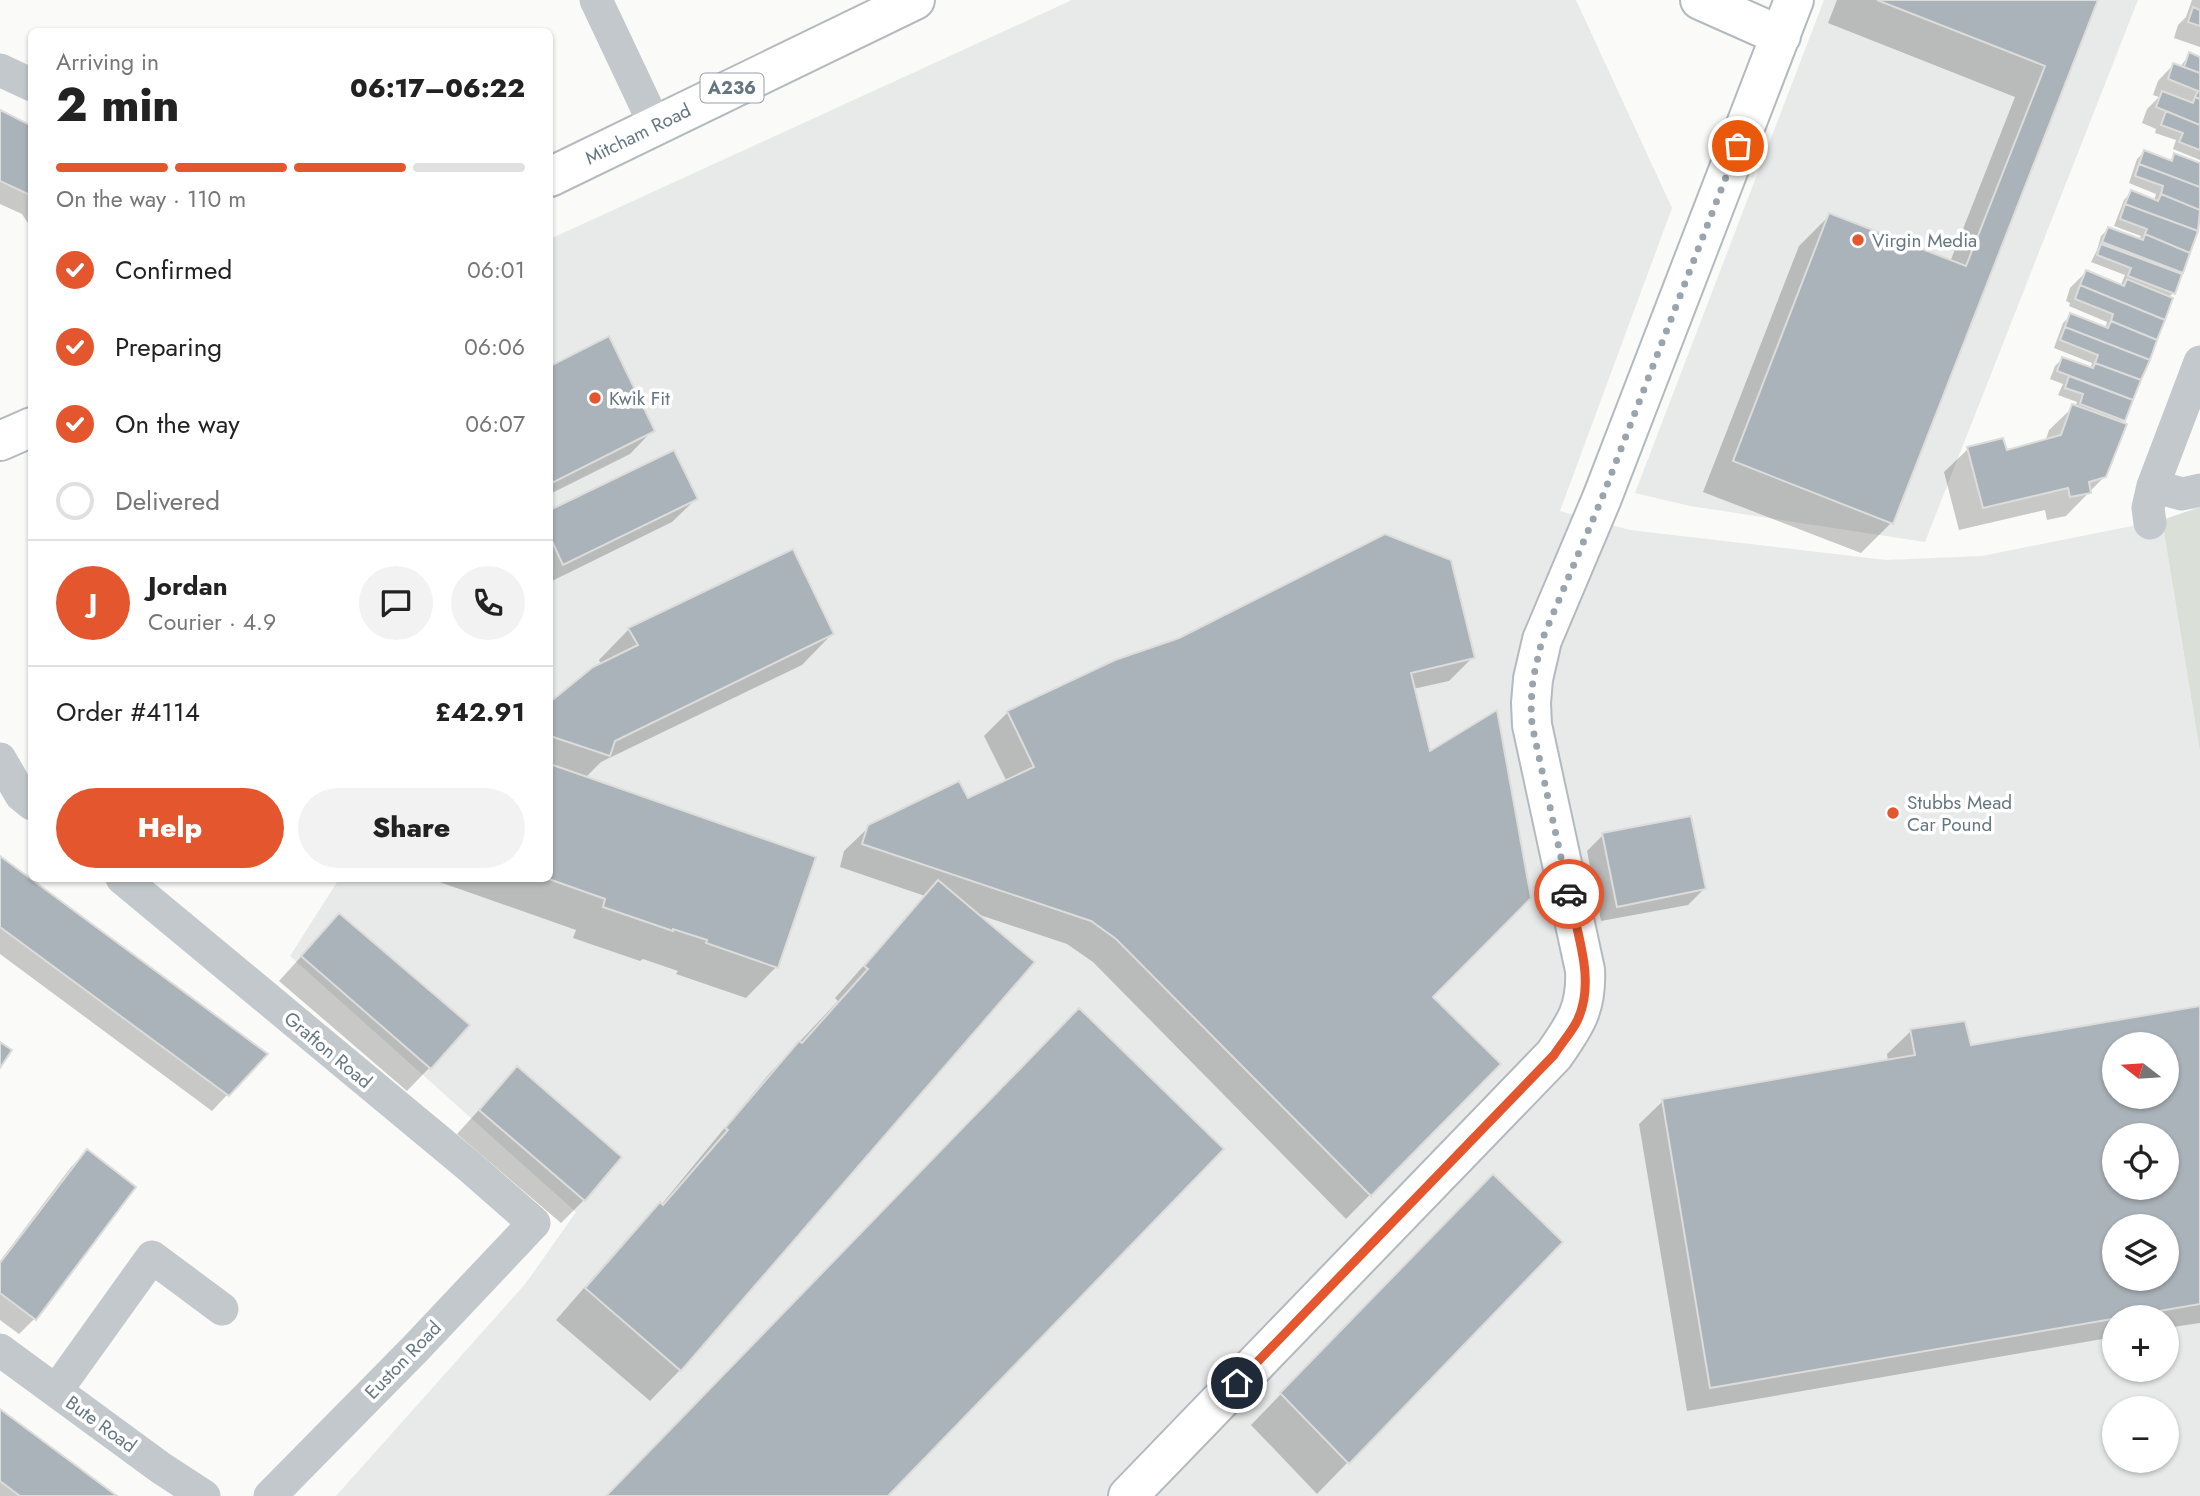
<!DOCTYPE html>
<html lang="en">
<head>
<meta charset="utf-8">
<style>
  :root { --surface:#fff; --page:#f2f2f2; --text:#222; --muted:#767676; --line:#e0e0e0; --accent:#e4572e }
  body { margin:0; font-family:Jost,sans-serif; background:var(--page); color:var(--text); height:100vh; display:flex; flex-direction:column; font-size:26px; white-space:nowrap }
  * { box-sizing:border-box; margin:0 }
  p { font-size:23px; color:var(--muted) }
  .icon { flex:none; width:38px; height:38px; fill:none; stroke:currentColor; stroke-width:2; stroke-linecap:round; stroke-linejoin:round }
  .map { position:relative; flex:1; overflow:hidden }
  .side { position:absolute; left:28px; top:28px; width:525px; height:854px; display:flex; flex-direction:column; background:var(--surface); border-radius:10px; box-shadow:0 2px 5px #0004 }
  .side>* { flex:none }
  .needle { width:46px; rotate:287deg }
  .fabs { position:absolute; left:2102px; top:1032px; display:grid; gap:14px }
  .fabs a { display:grid; place-items:center; width:77px; height:77px; border-radius:50%; background:var(--surface); box-shadow:0 2px 5px #0004; font-size:35px }
  .pin { position:absolute; display:grid; place-items:center; width:60px; height:60px; color:#fff; margin:-30px; border:4px solid #fff; border-radius:50%; box-shadow:0 2px 7px #0007 }
  .courier { position:absolute; display:grid; place-items:center; width:70px; height:70px; margin:-35px; border:5px solid #e4572e; border-radius:50%; background:#fff; color:#222; box-shadow:0 2px 9px #0007 }
  .headline em { font-style:normal; font-weight:800 }
  .headline div { display:flex; flex-direction:column-reverse }
  .headline { display:flex; align-items:center; justify-content:space-between; height:119px; padding:0 28px }
  h1 { font-size:46px; font-weight:800; line-height:52px }
  .bar { display:grid; grid-template-columns:repeat(4,1fr); gap:10px 7px; align-content:center; height:84px; padding:0 28px }
  .bar i { height:9px; border-radius:5px; background:var(--line) }
  .bar .on { background:var(--accent) }
  .bar p { grid-column:span 4 }
  .line { display:flex; align-items:center; gap:18px; padding:0 28px; border-top:2px solid var(--line) }
  .line div { flex:1 }
  .round { display:grid; place-items:center; flex:none; width:74px; height:74px; border-radius:37px; background:var(--page) }
  ol { padding:0 28px; list-style:none }
  li { display:flex; align-items:center; gap:21px; height:77px }
  li p { margin-inline-start:auto }
  li .icon { padding:7px; border-radius:50%; background:var(--accent); color:#fff; stroke-width:4 }
  li:last-child { color:var(--muted) }
  li i { width:38px; height:38px; border:4px solid var(--line); border-radius:50% }
  .cta { display:flex; gap:14px; margin-top:auto; padding:14px 28px }
  .cta a { flex:1; height:80px; border-radius:42px; background:var(--accent); color:#fff; font-size:28px; font-weight:800; line-height:80px; text-align:center }
  .cta a+a { background:var(--page); color:var(--text) }
  .map>svg:first-child { display:block }
  .built { fill:#e8e9e9; fill-rule:evenodd }
  .green { fill:#dadfd7 }
  .shadow { fill:#0003; fill-rule:evenodd }
  .building { fill:#aab3b9; stroke:#dcdcda; stroke-width:2; fill-rule:evenodd }
  .lines { fill:none; stroke-linecap:round; stroke-linejoin:round }
  .secondary-casing { stroke:#b3babf; stroke-width:42 }
  .primary-casing { stroke:#b5babe; stroke-width:42 }
  .street { stroke:#c3c8cc; stroke-width:33 }
  .secondary { stroke:#fff; stroke-width:38 }
  .primary { stroke:#fff; stroke-width:38 }
  .done { stroke:#99a4ac; stroke-width:7; stroke-dasharray:0 12.6 }
  .route { stroke:#e4572e; stroke-width:9 }
  .poi-dot { fill:#e4572e; stroke:#fff; stroke-width:2.5 }
  .labels { text-anchor:middle; dominant-baseline:central; stroke-width:7; stroke-linejoin:round; paint-order:stroke }
  .shield { fill:#fff; stroke:#939fa8; stroke-width:2 }
  .shield-label { font-size:18px; font-weight:bold; fill:#657683 }
  .street-label { font-size:19px; fill:#657683; stroke:#fff }
  .poi-label { font-size:19px; fill:#657683; stroke:#fff; text-anchor:start }
</style>
</head>
<body>
<div class="map">
<svg width="2200" height="1496" viewBox="0 0 2200 1496">
  <rect width="100%" height="100%" fill="#fafaf8"/>
  <path class="built" d="M1072,0h504l96,208 -112,303 70,19 256,30 96,-4 180,-36 38,232v744h-1864l190,-213 50,-71 -286,-256 49,-77 211,-1v-639zM2114,1045h52v52h-52zM2114,1136h52v52h-52zM2114,1227h52v52h-52zM2114,1318h52v52h-52zM2114,1409h52v52h-52z
    M1824,0h314l-213,542 -235,-36 -55,-13z"/>
  <path class="green" d="M2200,507v245l-38,-232z"/>
  <path class="shadow" d="M1837,0h259l-205,523 -30,30 -158,-61 96,-246 31,-31 120,47 65,-165 -187,-74z
    M2192,0h8v47l-26,-9 4,-13 8,-8z
    M2190,54l10,4v102l-27,-11 3,-9 -21,-7 1,-4 -14,-6 5,-14 12,-12 -6,-2 5,-14 15,-16 7,2z
    M0,112l32,16v101l-10,-15 -22,-10z
    M2144,152l25,9 6,-6 25,10v57l-27,71 -5,5 -5,21 -40,101 -3,4 -15,52 -39,40 -19,4 -2,-10 -86,20 -15,-58 24,-23 38,3 39,-10 4,-12 24,-23h2l2,-5 -19,-7 5,-11 -13,-5 5,-13 7,-7 28,10 2,-6 -38,-15 9,-25 8,-8 34,14 2,-7 -38,-16 1,-3 -4,-2 4,-13 16,-16 34,15 5,-12 -34,-13 6,-12 4,-14 7,-7 31,11 2,-4 -27,-10 10,-26 7,-8 23,9 2,-7 -27,-11 8,-24z
    M609,338l44,92 -23,24 -80,40v-127z
    M674,452l22,47 -24,23 -122,60v-70z
    M629,629l203,5 -30,31 -201,97 -16,16 191,189 -30,31 -70,-24 2,-3 -35,-12 -3,2 -67,-23 3,-8 -148,-52h122v-174l51,-39 -2,-5z
    M1473,657l-24,24 -36,8 18,308 68,67 -153,155 -253,-257 -26,-18 -93,-31 -294,457 -30,31 -94,-81 74,-85 31,-30 108,-131 69,-73 -3,-3 90,-102 -85,-29 4,-16 25,-24 98,-26 40,-19 -23,-46 24,-24z
    M1603,835l101,54 -16,16 -87,16 -14,-70z
    M0,859l227,236 -15,16 -212,-157z
    M339,915l91,152 -23,24 -128,-110z
    M2200,1008v315l-34,5v-10h-52v19l-427,74 -48,-287 24,-23 225,-40 -1,-7 24,-23 58,16zM2114,1045h52v52h-52zM2114,1136h52v52h-52zM2114,1227h52v52h-52z
    M517,1068l67,132 -23,23 -104,-89z
    M87,1152l47,35 -100,132 -15,15 -19,-14v-59l71,-94z
    M1462,1207l99,35 -244,252 -66,-69z
    M0,1411l114,85h-114z"/>
  <path class="building" d="M1877,0h221l-205,524 -160,-63 96,-248 137,53 79,-200z
    M2193,7l7,3v16l-12,-4z
    M2189,52l11,5v16l-16,-6z
    M2173,63l27,10v26l-5,-2 3,-6 -30,-12z
    M2162,91l31,12 2,-6 5,2v26l-44,-18z
    M0,110l32,16v70l-32,-15z
    M2166,111l34,14v25l-21,-8 4,-9 -22,-8z
    M2144,150l28,11 2,-8 26,10v24l-61,-23z
    M2139,164l61,23v23l-39,-16 2,-8 -28,-10z
    M2131,190l27,11 3,-7 39,16 -2,21 -73,-27z
    M2125,204l73,27 -8,22 -45,-19 2,-5 -27,-10z
    M2108,227l35,13 2,-6 45,19 -7,20 -81,-31z
    M2101,244l81,30 -7,20 -47,-18 3,-8 -34,-13z
    M2086,270l38,16 3,-7 46,19 -8,22 -85,-35z
    M2080,285l85,35 -8,20 -46,-19 2,-7 -38,-15z
    M2070,313l38,15 3,-7 46,19 -7,20 -85,-33z
    M2065,327l85,33 -9,20 -46,-17 3,-8 -38,-15z
    M609,336l46,95 -105,53v-118z
    M2062,357l31,11 2,-5 46,17 -8,20 -76,-29z
    M2069,376l64,24 -8,21 -45,-17 3,-10 -18,-6z
    M2072,404l55,20 -21,53 -17,5 2,11 -21,4 -2,-9 -85,20 -16,-61 36,-9 4,12 54,-15z
    M674,450l24,49 -135,66 -13,-28v-27z
    M1385,534l66,26 24,98 -64,15 19,78 67,-41 34,188 -98,99 68,67 -130,132 -255,-257 -25,-18 -229,-77 6,-19 91,-44 9,17 66,-31 -27,-56 108,-51 64,-22z
    M793,549l41,85 -219,107 -5,15 -60,-20v-34l43,-35 45,-22 -10,-17z
    M550,764l266,93 -38,111 -72,-25 1,-3 -34,-11v2l-70,-24 2,-8 -59,-21h4z
    M1691,816l15,73 -89,18 -15,-74z
    M0,856l268,198 -39,42 -229,-169z
    M938,880l97,82 -354,409 -96,-83 75,-86 3,3 65,-75 -3,-2 74,-87 3,2 66,-74 -4,-3z
    M339,913l131,112 -39,44 -130,-113z
    M2200,1006v298l-490,84 -48,-289 253,-44 -5,-26 55,-8 6,24zM2114,1045h52v52h-52zM2114,1136h52v52h-52zM2114,1227h52v52h-52z
    M1079,1008l145,141 -336,347h-282z
    M0,1042l12,8 -12,18z
    M517,1066l105,91 -37,44 -106,-91z
    M87,1149l49,38 -100,133 -36,-27v-30z
    M1493,1174l70,68 -214,222 -69,-71z
    M0,1409l117,87h-97l-20,-15z"/>
  <g class="lines">
    <g class="secondary-casing">
      <path id="secondary" d="M1700,0l81,36
        M1128,1496l426,-441c21,-30 33,-47 31,-85l-53,-245 -1,-22 2,-24 9,-39 60,-142 192,-498"/>
    </g>
    <g class="primary-casing">
      <path id="primary" d="M550,177l365,-177
        M0,441l32,-14"/>
    </g>
    <path class="street" d="M596,0l59,125
      M0,70l32,15
      M2153,486l29,8 18,-4
      M2150,523l-2,-15 5,-22 47,-124
      M0,759l21,36 11,9
      M122,878l347,288 65,57 -119,126 -145,147
      M0,1350l161,118 43,28
      M56,1391l96,-134 70,52"/>
    <use href="#secondary" class="secondary"/>
    <use href="#primary" class="primary"/>
  </g>
  <g class="lines">
    <path class="done" d="M1569,894l-37,-169 -1,-21 2,-25 9,-39 60,-142 136,-352"/>
    <path class="route" d="M1237,1383l317,-328c7,-11 16,-21 22,-32 21,-39 1,-89 -7,-129"/>
  </g>
  <g class="poi-dot">
    <circle cx="1858" cy="240" r="7"/>
    <circle cx="595" cy="398" r="7"/>
    <circle cx="1893" cy="813" r="7"/>
  </g>
  <g class="labels">
    <rect class="shield" x="700.5" y="73.5" width="63" height="29" rx="5"/>
    <g class="shield-label">
      <text x="732" y="88">A236</text>
    </g>
    <g class="street-label">
      <text transform="translate(638 134) rotate(-26)">Mitcham Road</text>
      <text transform="translate(328 1050) rotate(40)">Grafton Road</text>
      <text transform="translate(403 1360) rotate(-46)">Euston Road</text>
      <text transform="translate(101 1424) rotate(36)">Bute Road</text>
    </g>
    <g class="poi-label">
      <text x="1872" y="240">Virgin Media</text>
      <text x="609" y="398">Kwik Fit</text>
      <text x="1907" y="802">Stubbs Mead<tspan x="1907" dy="22">Car Pound</tspan></text>
    </g>
  </g>
</svg>
<div class="fabs">
<a><svg class="needle" viewBox="-14 -14 28 28"><path d="M0-13l5 13h-10z" fill="#e53935"/><path d="M0 13l5-13h-10z" fill="#767676"/></svg></a>
<a><svg class="icon" aria-label="locate" viewBox="0 0 24 24"><circle cx="12" cy="12" r="6"/><path d="M12 2v4M12 18v4M2 12h4M18 12h4"/></svg></a>
<a><svg class="icon" aria-label="layers" viewBox="0 0 24 24"><path d="M12 4l9 5-9 5-9-5zM3 14l9 5 9-5"/></svg></a>
<a>+</a>
<a>−</a>
</div>
<div class="pin" style="left:1738px;top:146px;background:#ea580c"><svg class="icon" aria-label="bag" viewBox="0 0 24 24"><path d="M5 8h14l-1 12H6zM9 8a3 3 0 0 1 6 0"/></svg></div>
<div class="pin" style="left:1237px;top:1383px;background:#1f2937"><svg class="icon" aria-label="home" viewBox="0 0 24 24"><path d="M3 11l9-7 9 7M6 9v11h12V9"/></svg></div>
<div class="courier" style="left:1569px;top:894px"><svg class="icon" aria-label="car" viewBox="0 0 24 24"><path d="M5 17H2v-5l4-1 3-4h7l3 4 3 1v5h-3M9 17h6M6 11h13"/><circle cx="7" cy="17" r="2"/><circle cx="17" cy="17" r="2"/></svg></div>
<section class="side">
<div class="headline"><div><h1>2 min</h1><p>Arriving in</p></div><em>06:17–06:22</em></div>
<div class="bar"><i class="on"></i><i class="on"></i><i class="on"></i><i></i><p>On the way · 110 m</p></div>
<ol>
<li><svg class="icon" aria-label="check" viewBox="0 0 24 24"><path d="M5 12l5 5 9-10"/></svg>Confirmed<p>06:01</p></li>
<li><svg class="icon" aria-label="check" viewBox="0 0 24 24"><path d="M5 12l5 5 9-10"/></svg>Preparing<p>06:06</p></li>
<li><svg class="icon" aria-label="check" viewBox="0 0 24 24"><path d="M5 12l5 5 9-10"/></svg>On the way<p>06:07</p></li>
<li><i></i>Delivered</li>
</ol>
<div class="line" style="height:126px"><b class="round" style="background:var(--accent);color:#fff">J</b><div><b>Jordan</b><p>Courier · 4.9</p></div><a class="round"><svg class="icon" aria-label="chat" viewBox="0 0 24 24"><path d="M4 5h16v11H9l-5 4z"/></svg></a><a class="round"><svg class="icon" aria-label="phone" viewBox="0 0 24 24"><path d="M5 4h4l2 5-3 2q2 4 5 5l2-3 5 2v4C11 20 4 13 5 4z"/></svg></a></div>
<div class="line" style="height:91px"><div>Order #4114</div><b>£42.91</b></div>
<div class="cta"><a>Help</a><a>Share</a></div>
</section>
</div>
</body>
</html>
